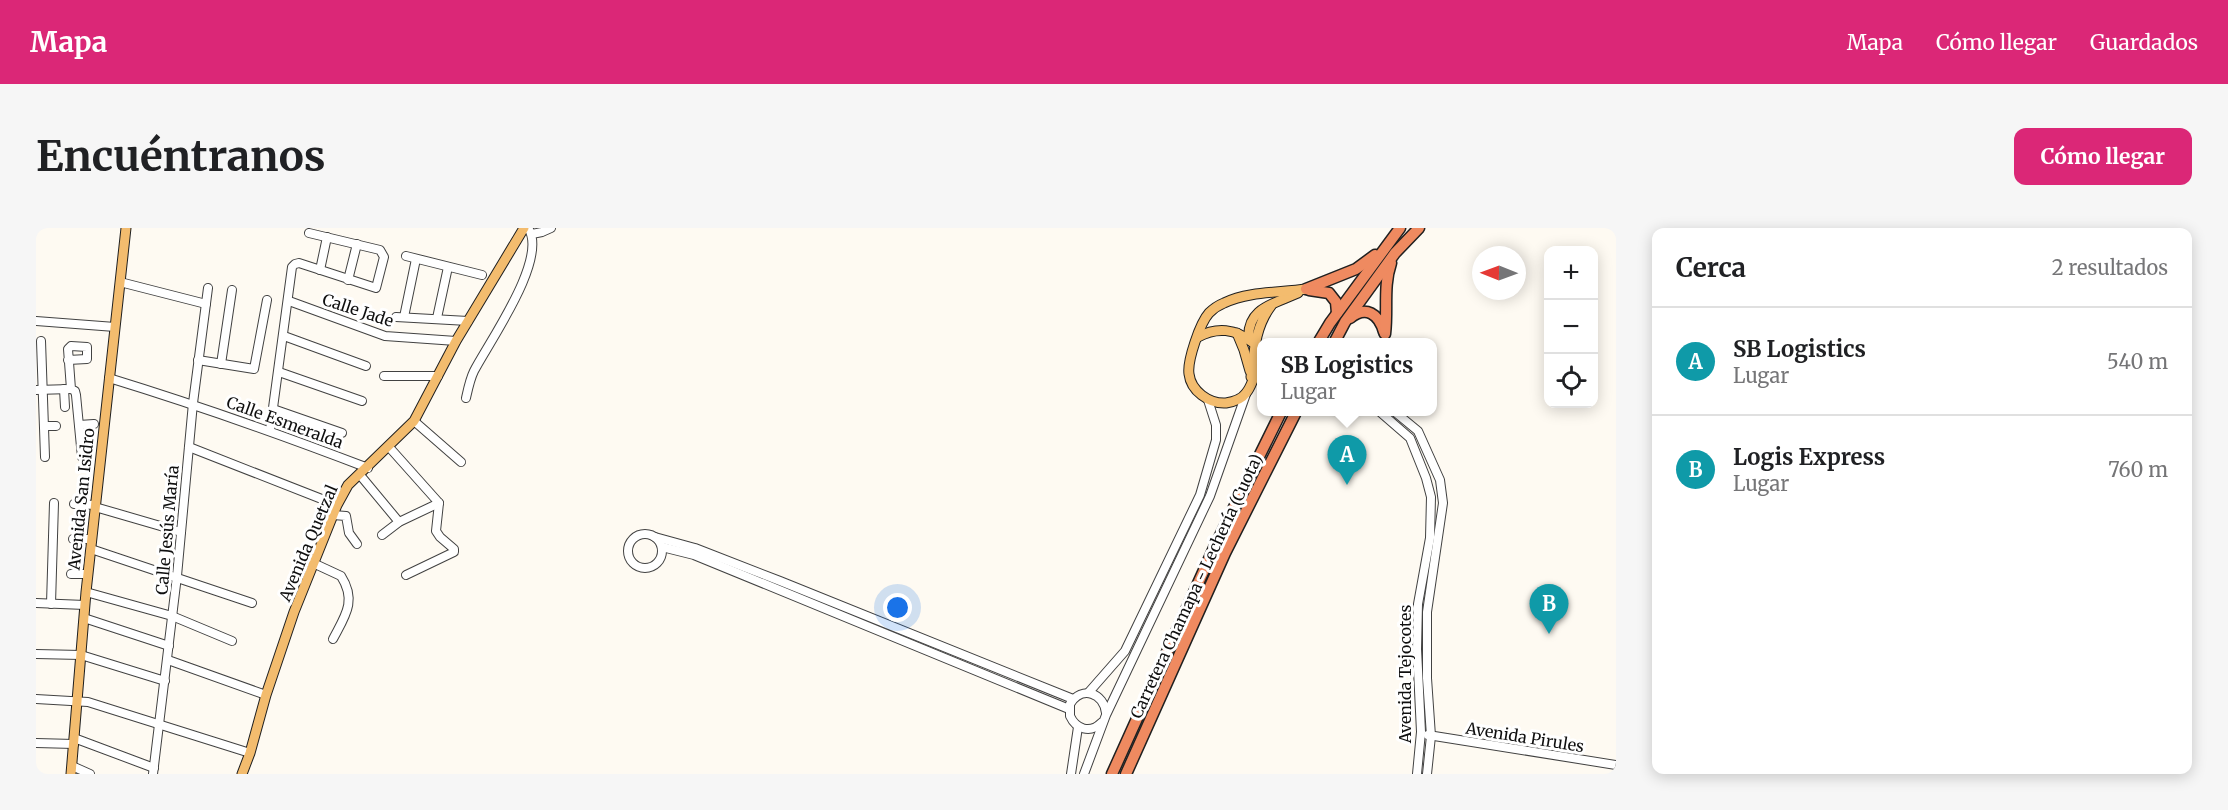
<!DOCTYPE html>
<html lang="es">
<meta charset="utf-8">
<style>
body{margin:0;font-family:Merriweather,serif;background:#f6f6f6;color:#202124}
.controls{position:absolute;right:18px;top:18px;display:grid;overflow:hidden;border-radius:12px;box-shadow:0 3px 15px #0003}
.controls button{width:54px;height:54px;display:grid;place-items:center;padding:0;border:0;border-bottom:2px solid #e0e0e0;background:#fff;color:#202124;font:30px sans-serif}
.compass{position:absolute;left:1436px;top:18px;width:54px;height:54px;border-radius:50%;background:#fff;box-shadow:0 3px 15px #0003;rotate:271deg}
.you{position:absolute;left:862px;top:380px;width:21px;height:21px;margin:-15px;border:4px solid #fff;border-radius:50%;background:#1a73e8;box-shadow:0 0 0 9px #1a73e833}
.badge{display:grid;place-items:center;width:39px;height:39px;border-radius:50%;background:#db2777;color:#fff;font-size:20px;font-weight:700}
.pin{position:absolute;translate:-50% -50px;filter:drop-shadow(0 2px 3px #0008)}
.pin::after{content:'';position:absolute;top:32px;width:21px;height:18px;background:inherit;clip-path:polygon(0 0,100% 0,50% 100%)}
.popup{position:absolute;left:1221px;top:110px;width:180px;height:78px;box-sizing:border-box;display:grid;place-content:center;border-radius:12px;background:#fff;filter:drop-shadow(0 2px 4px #0005);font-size:20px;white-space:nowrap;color:#757577}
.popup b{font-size:22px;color:#202124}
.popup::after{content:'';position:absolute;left:50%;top:100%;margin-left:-12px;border:12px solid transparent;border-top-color:#fff}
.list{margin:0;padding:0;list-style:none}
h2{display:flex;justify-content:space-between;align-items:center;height:78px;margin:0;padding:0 24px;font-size:26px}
h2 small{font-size:20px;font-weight:400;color:#757577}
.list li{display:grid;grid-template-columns:39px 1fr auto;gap:18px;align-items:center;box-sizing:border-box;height:108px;padding:0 24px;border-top:2px solid #e0e0e0}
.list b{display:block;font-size:22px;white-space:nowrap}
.list p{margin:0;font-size:20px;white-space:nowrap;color:#757577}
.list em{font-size:20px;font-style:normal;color:#757577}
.icon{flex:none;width:33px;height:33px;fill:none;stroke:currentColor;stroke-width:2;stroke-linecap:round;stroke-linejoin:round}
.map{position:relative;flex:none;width:1580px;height:546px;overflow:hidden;border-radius:12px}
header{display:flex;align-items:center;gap:36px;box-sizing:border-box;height:84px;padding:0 30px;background:#db2777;color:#fff}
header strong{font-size:28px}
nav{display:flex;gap:33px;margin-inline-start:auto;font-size:21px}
.intro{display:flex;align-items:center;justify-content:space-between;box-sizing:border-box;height:144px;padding:0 36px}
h1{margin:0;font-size:42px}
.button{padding:15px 27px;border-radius:12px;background:#db2777;color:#fff;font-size:21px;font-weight:700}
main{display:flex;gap:36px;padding:0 36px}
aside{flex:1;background:#fff;border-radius:12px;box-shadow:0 3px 15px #0003}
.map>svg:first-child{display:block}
</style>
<header>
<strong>Mapa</strong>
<nav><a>Mapa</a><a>Cómo llegar</a><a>Guardados</a></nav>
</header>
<div class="intro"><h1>Encuéntranos</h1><a class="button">Cómo llegar</a></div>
<main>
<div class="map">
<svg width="1580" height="546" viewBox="0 0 1580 546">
<rect width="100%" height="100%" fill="#fefaf2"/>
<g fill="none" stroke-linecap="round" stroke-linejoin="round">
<defs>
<g id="minor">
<polyline points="496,6 506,4 515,0"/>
<polyline points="370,28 446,47"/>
<polyline points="284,42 291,9"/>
<polyline points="312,52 321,16"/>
<polyline points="84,54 170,76"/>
<polyline points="253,73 349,108 420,113"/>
<polyline points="360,89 432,93"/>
<polyline points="368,89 380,31"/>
<polyline points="401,90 412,39"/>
<polyline points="0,93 79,99"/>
<polyline points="248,108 330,138"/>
<polyline points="5,113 9,229"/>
<polyline points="32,132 51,131 51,119 35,118 32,121 35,161 39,163 40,167 46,229"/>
<polyline points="162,132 218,141 231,72"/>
<polyline points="185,136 196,62"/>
<polyline points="243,144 326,173"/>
<polyline points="348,148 402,148"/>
<path d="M73 150C161 177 246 207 332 240"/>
<polyline points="28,161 29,179"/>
<polyline points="0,162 35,161"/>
<path d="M430 170C432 161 434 151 438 143 453 114 513 30 492 0"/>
<polyline points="237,181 306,205"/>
<polyline points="1344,184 1374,210 1390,250 1395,269 1394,310 1382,376 1381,421 1385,504 1381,546"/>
<polyline points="1359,184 1382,203 1404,252 1407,275 1391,384 1391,450 1395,508 1391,546"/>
<polyline points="378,193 425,234"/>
<polyline points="43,197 58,196"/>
<polyline points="8,198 20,198"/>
<polyline points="234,202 256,39 259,36 263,35 340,60 348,29 344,22 273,5"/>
<polyline points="153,219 301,277"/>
<polyline points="353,219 403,275 400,303 404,309 418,321 418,324 370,347"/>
<polyline points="324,247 363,294"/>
<polyline points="38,276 60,277"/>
<polyline points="59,279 145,304"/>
<polyline points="297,287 310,288 313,305 321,316"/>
<circle cx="609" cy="323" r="17"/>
<polyline points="346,307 363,294 403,275"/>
<polyline points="619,309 659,320 744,353 1037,471"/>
<polyline points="37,311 56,311"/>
<polyline points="626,319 658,327 1033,481"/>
<polyline points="55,321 216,375"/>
<path d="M277 335 305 348C321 373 309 388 297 411"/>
<polyline points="35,346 52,346"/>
<polyline points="50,364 136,388 196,413"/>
<polyline points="0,375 49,377"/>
<polyline points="15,376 18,275"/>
<polyline points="48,390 133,418"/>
<polyline points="0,426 45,427 129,453"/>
<polyline points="132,432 230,467"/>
<polyline points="1053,464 1089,423 1164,267 1180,212 1180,197 1172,172"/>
<polyline points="0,471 52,474 214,525"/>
<path d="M1065 495C1054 506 1040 501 1034 488V476C1046 457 1068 465 1070 485"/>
<polyline points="1392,507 1580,537"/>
<polyline points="38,510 118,540"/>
<polyline points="0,515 38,516"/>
<polyline points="36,538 54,546"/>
<polyline points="117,546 141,348 157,175 172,60"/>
<polyline points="1035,546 1042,499"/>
<polyline points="1048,546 1070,487 1174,268 1210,166"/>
</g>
<g id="major">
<polyline points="1201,105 1208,122 1214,143"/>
<path d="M1162 109C1180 99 1200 100 1217 115"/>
<path d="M1213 112C1210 80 1238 76 1262 65"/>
<path d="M1226 137C1216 148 1217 157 1210 165 1206 171 1196 174 1190 175 1173 176 1155 163 1153 146 1151 133 1164 95 1173 85 1177 81 1183 77 1188 75 1213 63 1244 65 1270 61"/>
<path d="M1215 149C1218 124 1219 99 1235 78"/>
<polyline points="35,546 50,364 90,0"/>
<polyline points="206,546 214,525 230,467 258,384 301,277 312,257 378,193 420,113 488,0"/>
</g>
<g id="highway">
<polyline points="1270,61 1320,41 1339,27"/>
<polyline points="1273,62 1293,65 1300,74 1301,85"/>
<path d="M1314 90C1330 77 1343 86 1348 104"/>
<path d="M1349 106C1352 82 1347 58 1355 35"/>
<polyline points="1282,115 1294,95 1364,0"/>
<polyline points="1298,115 1309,94 1359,25 1383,0"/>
<polyline points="1076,546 1178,320 1245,184"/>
<polyline points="1090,546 1189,325 1260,184"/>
</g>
</defs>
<use href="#minor" stroke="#424242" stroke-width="10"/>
<use href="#major" stroke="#202020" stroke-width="11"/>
<use href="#highway" stroke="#202020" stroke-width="13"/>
<use href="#minor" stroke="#fff" stroke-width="8"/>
<use href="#major" stroke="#f3bc6e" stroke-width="9"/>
<use href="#highway" stroke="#ef8a60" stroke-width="10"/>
</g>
<g text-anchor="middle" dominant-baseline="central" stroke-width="6" stroke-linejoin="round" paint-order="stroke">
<g font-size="16" fill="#0f0f0f" stroke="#fff">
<text transform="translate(322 82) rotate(18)">Calle Jade</text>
<text transform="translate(249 194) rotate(20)">Calle Esmeralda</text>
<text transform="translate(45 271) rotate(-84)">Avenida San Isidro</text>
<text transform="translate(131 302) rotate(-85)">Calle Jesús María</text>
<text transform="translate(272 315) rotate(-67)">Avenida Quetzal</text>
<text transform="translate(1160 358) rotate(-65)">Carretera Chamapa - Lechería (Cuota)</text>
<text transform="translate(1369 446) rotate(-90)">Avenida Tejocotes</text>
<text transform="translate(1489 509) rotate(9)">Avenida Pirules</text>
</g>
</g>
</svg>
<div class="controls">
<button>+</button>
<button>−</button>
<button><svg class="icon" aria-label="locate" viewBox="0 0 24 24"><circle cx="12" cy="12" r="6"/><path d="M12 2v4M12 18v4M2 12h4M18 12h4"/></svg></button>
</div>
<svg class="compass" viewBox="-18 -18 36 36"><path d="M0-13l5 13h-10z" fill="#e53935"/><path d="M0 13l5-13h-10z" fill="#757577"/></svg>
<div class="you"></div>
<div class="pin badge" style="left:1311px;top:257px;background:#0f9aa8">A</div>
<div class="popup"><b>SB Logistics</b>Lugar</div>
<div class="pin badge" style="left:1513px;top:406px;background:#0f9aa8">B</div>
</div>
<aside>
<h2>Cerca<small>2 resultados</small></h2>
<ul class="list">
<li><span class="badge" style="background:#0f9aa8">A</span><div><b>SB Logistics</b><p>Lugar</p></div><em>540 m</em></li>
<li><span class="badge" style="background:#0f9aa8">B</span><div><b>Logis Express</b><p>Lugar</p></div><em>760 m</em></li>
</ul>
</aside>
</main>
